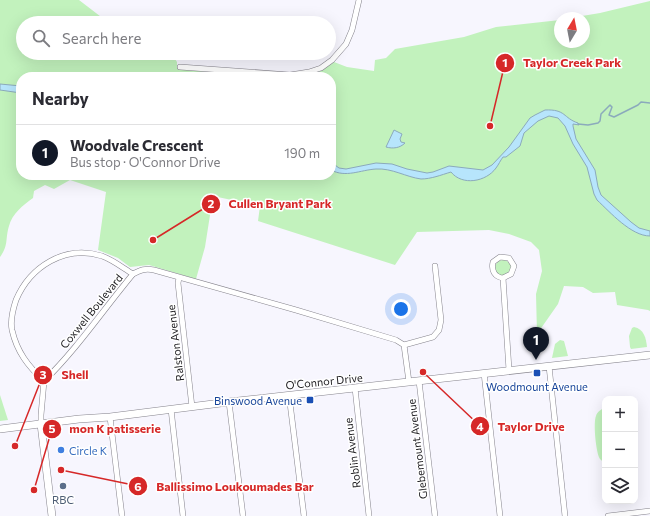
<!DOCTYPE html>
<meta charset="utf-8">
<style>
body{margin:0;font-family:Commissioner,sans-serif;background:#f7f7f7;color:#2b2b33}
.controls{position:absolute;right:12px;bottom:12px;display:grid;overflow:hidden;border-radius:8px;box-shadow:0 4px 16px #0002}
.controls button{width:36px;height:36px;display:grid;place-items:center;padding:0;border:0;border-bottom:1px solid #e1e1e2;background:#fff;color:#2b2b33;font:20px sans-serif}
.compass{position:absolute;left:554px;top:12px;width:36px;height:36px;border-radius:50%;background:#fff;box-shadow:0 4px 16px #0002;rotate:10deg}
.you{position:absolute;left:401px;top:309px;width:14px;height:14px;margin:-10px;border:3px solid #fff;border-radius:50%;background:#1a73e8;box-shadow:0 0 0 6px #1a73e833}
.badge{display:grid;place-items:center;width:26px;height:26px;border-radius:50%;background:#111827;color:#fff;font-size:13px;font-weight:700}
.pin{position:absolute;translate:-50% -33px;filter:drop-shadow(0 1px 2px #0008)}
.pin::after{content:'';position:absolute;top:21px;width:14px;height:12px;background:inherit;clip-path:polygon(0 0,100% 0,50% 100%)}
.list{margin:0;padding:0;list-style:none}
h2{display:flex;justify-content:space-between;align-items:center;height:52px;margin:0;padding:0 16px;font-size:17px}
h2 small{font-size:13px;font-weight:400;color:#7c7c81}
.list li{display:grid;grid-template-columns:26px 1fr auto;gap:12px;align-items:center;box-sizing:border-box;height:56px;padding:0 16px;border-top:1px solid #e1e1e2}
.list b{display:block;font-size:15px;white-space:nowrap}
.list p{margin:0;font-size:13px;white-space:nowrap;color:#7c7c81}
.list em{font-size:13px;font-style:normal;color:#7c7c81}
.icon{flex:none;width:22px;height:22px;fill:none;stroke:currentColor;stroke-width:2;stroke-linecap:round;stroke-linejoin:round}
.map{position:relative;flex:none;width:650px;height:516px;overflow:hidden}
.search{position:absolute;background:#fff;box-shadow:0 4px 16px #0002;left:16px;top:16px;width:320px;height:44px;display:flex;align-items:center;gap:10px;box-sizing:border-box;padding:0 14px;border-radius:22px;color:#7c7c81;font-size:15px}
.panel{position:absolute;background:#fff;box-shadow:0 4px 16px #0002;left:16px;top:72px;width:320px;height:108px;border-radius:16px}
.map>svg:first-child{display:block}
</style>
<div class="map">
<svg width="650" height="516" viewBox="0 0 650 516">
<rect width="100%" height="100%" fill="#f7f6fe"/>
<g fill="#c2f2bd">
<path d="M0 0H79L109 23H23V53H171L177 62V69L259 77H21V175H331V77H302L321 71 334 62 347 67 374 71 375 60 386 58 395 49 464 37 496 27 560 20V42H584V18H570L600 13 650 1V311L648 310 617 305 615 292 593 293 583 287 564 286 558 304 537 334 536 294 542 271 539 250 531 242 509 234 489 230 417 232 395 265 258 221 260 206 213 196 205 247 196 279 149 265 130 267 118 258 98 250 106 192 70 180 54 189 45 185 34 191 33 198C23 205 12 214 9 226 5 239 9 245 0 257Z"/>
<circle cx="503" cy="268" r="8"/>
<path d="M634 327C644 329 646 338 647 347L631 349 630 347 629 336 632 328Z"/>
<polygon points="560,340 564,341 568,356 552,358 555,344"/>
<polygon points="0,395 8,420 0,421"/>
<path d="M605 408V463C603 462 602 461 600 459 596 453 593 423 596 416 597 412 601 409 605 408Z"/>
</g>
<g fill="#b7e5fc" stroke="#8baabc">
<polygon points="0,84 21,86 21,93 0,90"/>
<path d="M545 110C566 109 563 118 578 123L579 125 573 124V126L576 139 595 170 598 187 601 195 631 222 639 228 650 231V236C631 236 610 212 597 200L594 194 587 167 573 144 565 126 558 118 549 116 538 121 524 133 520 146 506 157H503C500 161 499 164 496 168 486 182 462 186 451 172 441 175 431 179 421 179 406 177 392 168 376 169 360 170 346 178 331 170V162L339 168 346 169 376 163 392 164 407 169 427 173 433 172 449 166 483 170 492 165 509 147 530 118 535 115Z"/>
<path d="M394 130 402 134 400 139 401 142 405 143C400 148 393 149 386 147Z"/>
</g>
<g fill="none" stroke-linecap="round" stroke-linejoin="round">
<polyline stroke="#8baabc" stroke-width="1.5" points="578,124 588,125 598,123 600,121 601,114 610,105 612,107 609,115 614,117 638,105 641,102 650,103"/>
<defs>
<g id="minor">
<polyline points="180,67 290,75 309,72 321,68 332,60 346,44 352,30 359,0"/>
<polyline points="179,278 178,283 192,407"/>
<path d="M503 278C495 277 491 271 493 262L500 257 509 258 514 266 511 274 503 278 509 370"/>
<polyline points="404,345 433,337 439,330 441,320 435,266"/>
<polyline points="549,366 565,516"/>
<polyline points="484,373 500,516"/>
<path d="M44 381C28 366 17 352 12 330 10 320 13 309 16 300 30 267 65 244 102 256 113 260 123 268 133 274"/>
<polyline points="419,381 435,516"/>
<polyline points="355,388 369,516"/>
<polyline points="289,395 304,516"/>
<polyline points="229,402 243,516"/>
<polyline points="171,409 183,516"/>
<polyline points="110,417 122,516"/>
<path d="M41 424V415L44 381C77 349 103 310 133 274 141 270 145 268 154 270L296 310 396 340 404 345 409 382"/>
<polyline points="608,516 650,511"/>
</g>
<g id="secondary">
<polyline points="41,424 52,516"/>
<polyline points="0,429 79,419 110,417 229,402 650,355"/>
</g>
</defs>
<use href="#minor" stroke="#85838c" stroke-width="6"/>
<use href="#secondary" stroke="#85838c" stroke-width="8"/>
<use href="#minor" stroke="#fff" stroke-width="5"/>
<use href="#secondary" stroke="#fff" stroke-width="7"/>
</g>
<g fill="#1a4fb4" stroke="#fff" stroke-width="1.5">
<rect x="533" y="369" width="8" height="8" rx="2"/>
<rect x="306" y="396" width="8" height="8" rx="2"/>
</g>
<circle fill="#3f7fe0" stroke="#fff" stroke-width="1.5" cx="61" cy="450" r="4"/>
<circle fill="#5c6f8a" stroke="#fff" stroke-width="1.5" cx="63" cy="486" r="4"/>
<g text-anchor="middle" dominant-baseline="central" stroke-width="3" stroke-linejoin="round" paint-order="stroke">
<g font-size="11" fill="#232226" stroke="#fff">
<text transform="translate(91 311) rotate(-51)">Coxwell Boulevard</text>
<text transform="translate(175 343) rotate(-97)">Ralston Avenue</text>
<text transform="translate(324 381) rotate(-6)">O'Connor Drive</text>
<text transform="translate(417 449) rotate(-97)">Glebemount Avenue</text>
<text transform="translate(352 453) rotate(-97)">Roblin Avenue</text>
</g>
<g font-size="11" fill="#164399" stroke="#fff">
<text x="537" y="386">Woodmount Avenue</text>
<text x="302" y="400" text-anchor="end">Binswood Avenue</text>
</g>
<g font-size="11" fill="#366cbe" stroke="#fff" text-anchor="start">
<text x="69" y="450">Circle K</text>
</g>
<g font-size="11" fill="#4e5e75" stroke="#fff">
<text x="63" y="499">RBC</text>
</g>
</g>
<path fill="none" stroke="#d62828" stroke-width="1.5" d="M490 126L505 63M153 240L211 204M15 446L43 375M423 372L480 426M34 490L52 429M61 470L138 486"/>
<g fill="#d62828" stroke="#fff" stroke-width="1.5">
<circle cx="490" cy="126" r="4"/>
<circle cx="153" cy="240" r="4"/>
<circle cx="15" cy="446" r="4"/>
<circle cx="423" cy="372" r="4"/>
<circle cx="34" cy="490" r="4"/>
<circle cx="61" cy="470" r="4"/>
<circle cx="505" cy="63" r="10"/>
<circle cx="211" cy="204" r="10"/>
<circle cx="43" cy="375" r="10"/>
<circle cx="480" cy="426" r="10"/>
<circle cx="52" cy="429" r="10"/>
<circle cx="138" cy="486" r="10"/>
</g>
<g font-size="12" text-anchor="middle" font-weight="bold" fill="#fff">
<text x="505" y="67">1</text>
<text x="211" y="208">2</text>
<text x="43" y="379">3</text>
<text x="480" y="431">4</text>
<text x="52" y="433">5</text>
<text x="138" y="491">6</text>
</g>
<g font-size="12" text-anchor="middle" font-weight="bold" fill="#d62828" stroke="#fff" stroke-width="3" stroke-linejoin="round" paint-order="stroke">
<text x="572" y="67">Taylor Creek Park</text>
<text x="280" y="208">Cullen Bryant Park</text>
<text x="75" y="379">Shell</text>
<text x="531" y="431">Taylor Drive</text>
<text x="115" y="433">mon K patisserie</text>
<text x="235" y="491">Ballissimo Loukoumades Bar</text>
</g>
</svg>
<div class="controls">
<button>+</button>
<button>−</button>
<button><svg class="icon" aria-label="layers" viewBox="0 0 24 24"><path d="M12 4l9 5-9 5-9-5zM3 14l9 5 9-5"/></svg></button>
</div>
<svg class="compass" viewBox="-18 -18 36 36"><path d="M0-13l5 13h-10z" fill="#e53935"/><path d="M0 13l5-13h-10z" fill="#7c7c81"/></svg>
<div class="you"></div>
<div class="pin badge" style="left:536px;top:360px">1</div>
<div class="search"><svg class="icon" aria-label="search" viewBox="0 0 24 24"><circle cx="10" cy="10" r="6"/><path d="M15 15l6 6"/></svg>Search here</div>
<section class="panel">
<h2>Nearby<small></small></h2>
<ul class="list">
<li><span class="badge">1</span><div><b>Woodvale Crescent</b><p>Bus stop · O'Connor Drive</p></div><em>190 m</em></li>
</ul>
</section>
</div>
